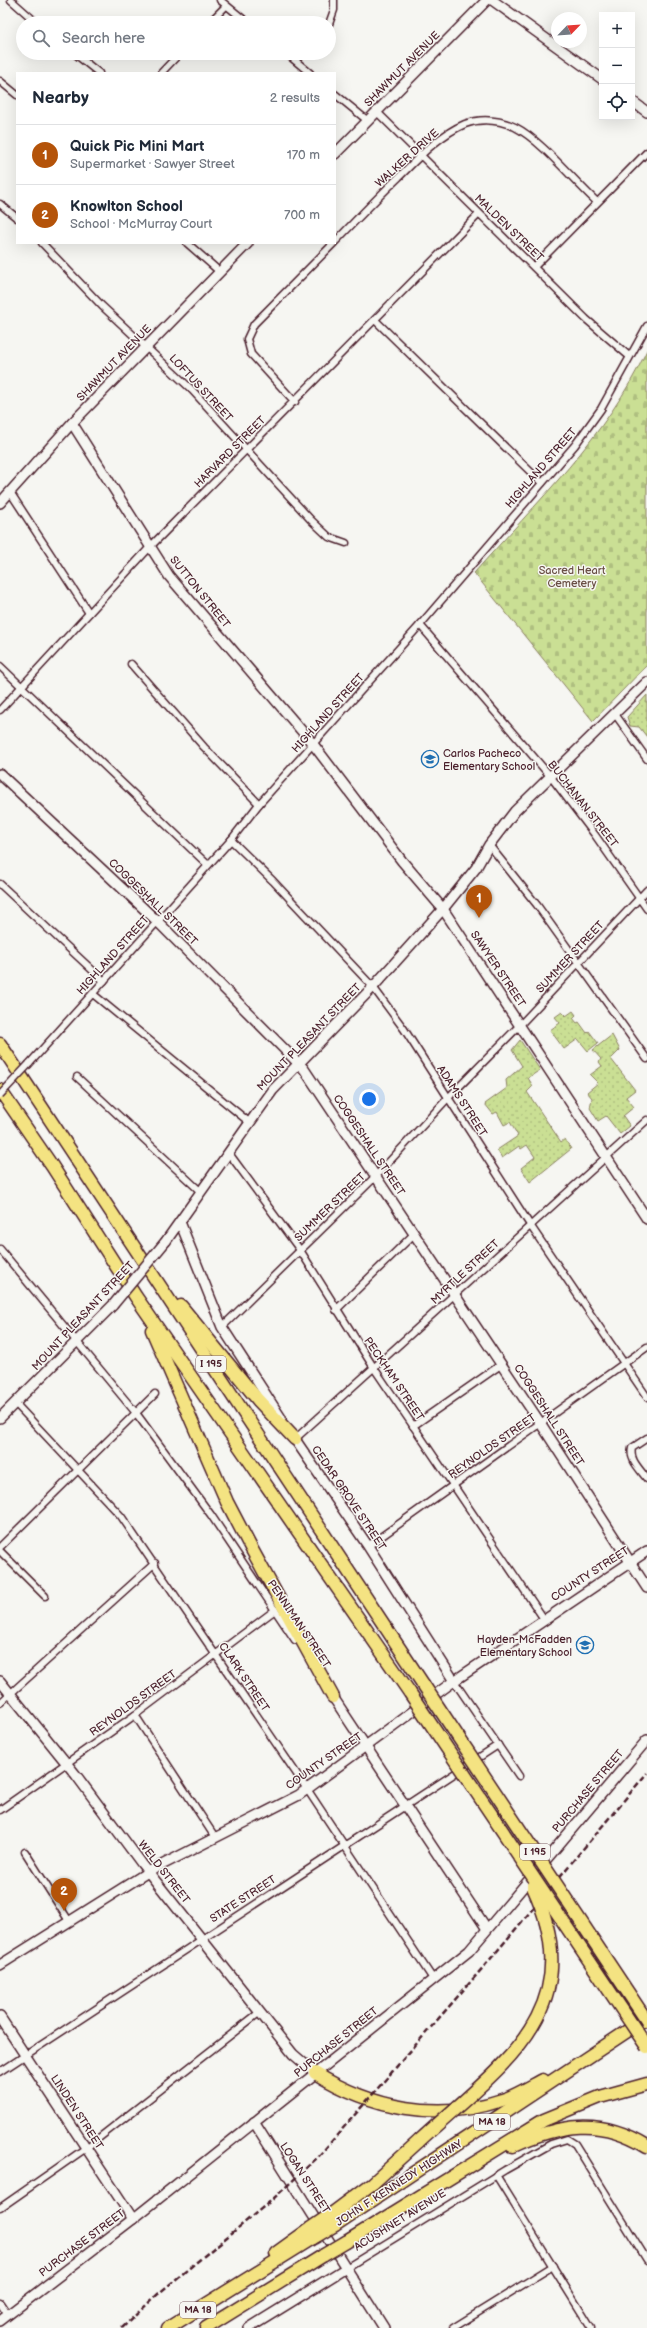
<!DOCTYPE html>
<meta charset="utf-8">
<style>
body{margin:0;font-family:"Balsamiq Sans",sans-serif;background:#f2f2f3;color:#1f2937}
.controls{position:absolute;right:12px;top:12px;display:grid;overflow:hidden;border-radius:0px;box-shadow:0 4px 16px #0002}
.controls button{width:36px;height:36px;display:grid;place-items:center;padding:0;border:0;border-bottom:1px solid #e0e1e3;background:#fff;color:#1f2937;font:20px sans-serif}
.compass{position:absolute;left:551px;top:12px;width:36px;height:36px;border-radius:50%;background:#fff;box-shadow:0 4px 16px #0002;rotate:65deg}
.you{position:absolute;left:369px;top:1099px;width:14px;height:14px;margin:-10px;border:3px solid #fff;border-radius:50%;background:#1a73e8;box-shadow:0 0 0 6px #1a73e833}
.badge{display:grid;place-items:center;width:26px;height:26px;border-radius:50%;background:#b45309;color:#fff;font-size:13px;font-weight:700}
.pin{position:absolute;translate:-50% -33px;filter:drop-shadow(0 1px 2px #0008)}
.pin::after{content:'';position:absolute;top:21px;width:14px;height:12px;background:inherit;clip-path:polygon(0 0,100% 0,50% 100%)}
.list{margin:0;padding:0;list-style:none}
h2{display:flex;justify-content:space-between;align-items:center;height:52px;margin:0;padding:0 16px;font-size:17px}
h2 small{font-size:13px;font-weight:400;color:#747a83}
.list li{display:grid;grid-template-columns:26px 1fr auto;gap:12px;align-items:center;box-sizing:border-box;height:60px;padding:0 16px;border-top:1px solid #e0e1e3}
.list b{display:block;font-size:15px;white-space:nowrap}
.list p{margin:0;font-size:13px;white-space:nowrap;color:#747a83}
.list em{font-size:13px;font-style:normal;color:#747a83}
.icon{flex:none;width:22px;height:22px;fill:none;stroke:currentColor;stroke-width:2;stroke-linecap:round;stroke-linejoin:round}
.map{position:relative;flex:none;width:647px;height:2328px;overflow:hidden}
.search{position:absolute;background:#fff;box-shadow:0 4px 16px #0002;left:16px;top:16px;width:320px;height:44px;display:flex;align-items:center;gap:10px;box-sizing:border-box;padding:0 14px;border-radius:22px;color:#747a83;font-size:15px}
.panel{position:absolute;background:#fff;box-shadow:0 4px 16px #0002;left:16px;top:72px;width:320px;height:172px;border-radius:0px}
.map>svg:first-child{display:block}
</style>
<div class="map">
<svg width="647" height="2328" viewBox="0 0 647 2328">
<defs>
<pattern id="grass-dots" width="8" height="8" patternUnits="userSpaceOnUse"><rect width="8" height="8" fill="#cadf94"/><path d="M2 2h.1M6 6h.1" fill="none" stroke="#afbf80" stroke-width="1.8" stroke-linecap="round"/></pattern>
<pattern id="cemetery-stones" width="16" height="16" patternUnits="userSpaceOnUse"><rect width="16" height="16" fill="#cadf94"/><path d="M2 7V4a2 2 0 0 1 4 0v3zM10 15v-3a2 2 0 0 1 4 0v3z" fill="#afbf80"/></pattern>
</defs>
<rect width="100%" height="100%" fill="#f6f6f2"/>
<filter id="ink" filterUnits="userSpaceOnUse"><feTurbulence type="fractalNoise" baseFrequency=".025" numOctaves="2"/><feDisplacementMap in="SourceGraphic" scale="8" xChannelSelector="R" yChannelSelector="G"/><feConvolveMatrix kernelMatrix="1 2 1 2 8 2 1 2 1" color-interpolation-filters="sRGB"/></filter>
<g filter="url(#ink)">
<g fill="url(#grass-dots)" stroke="#8a7f60">
<polygon points="647,695 647,737 639,727 630,726 627,717"/>
<polygon points="573,1011 576,1015 573,1018 577,1023 579,1022 587,1033 589,1031 598,1043 588,1051 578,1039 564,1049 550,1030 560,1023 555,1017 562,1012 566,1016"/>
<polygon points="612,1035 620,1050 611,1059 635,1090 626,1097 634,1107 623,1116 630,1126 620,1134 606,1116 598,1121 590,1108 592,1098 587,1092 598,1083 590,1075 602,1066 599,1062 601,1059 593,1050"/>
<polygon points="520,1040 540,1070 528,1078 533,1086 527,1092 561,1142 565,1139 571,1149 530,1182 521,1168 535,1157 527,1145 521,1149 519,1146 502,1158 497,1150 518,1136 510,1122 504,1125 497,1112 493,1114 485,1104 507,1088 506,1080 522,1066 512,1050"/>
</g>
<path fill="url(#cemetery-stones)" stroke="#8a7f60" d="M647 350V665L593 721 474 573C536 503 607 436 647 350Z"/>
<g fill="none" stroke-linecap="round" stroke-linejoin="round">
<defs>
<g id="street">
<polyline points="11,0 37,23"/>
<polyline points="220,0 248,23"/>
<polyline points="209,23 226,6"/>
<polyline points="329,24 334,10 334,0"/>
<polyline points="74,53 99,73"/>
<polyline points="286,53 310,73"/>
<polyline points="295,60 302,53"/>
<polyline points="161,73 180,53"/>
<polyline points="0,81 17,95"/>
<polyline points="335,94 368,121"/>
<polyline points="377,112 586,319 629,356"/>
<polyline points="0,204 17,218"/>
<path d="M335 242C356 220 377 198 399 177 418 158 439 135 465 124 481 118 499 120 515 127 541 140 574 181 597 202"/>
<polyline points="42,243 102,306 191,389 311,520 329,537 346,543"/>
<polyline points="187,243 220,272"/>
<polyline points="534,267 647,152"/>
<polyline points="375,320 542,483"/>
<polyline points="295,402 251,354 247,339 254,324 334,243"/>
<polyline points="10,492 89,613"/>
<polyline points="420,625 551,777 595,835 647,909"/>
<polyline points="131,664 204,747 259,804"/>
<polyline points="0,666 208,865"/>
<polyline points="0,710 150,547 479,214"/>
<polyline points="615,714 647,759"/>
<polyline points="231,840 273,881 373,987 404,1029 530,1225 647,1397"/>
<polyline points="489,845 537,905 647,1059"/>
<polyline points="0,884 104,981"/>
<polyline points="93,994 249,1122"/>
<polyline points="29,1064 231,840 259,804 420,625 575,445 601,409 647,326"/>
<polyline points="77,1077 200,1191"/>
<polyline points="228,1152 300,1250 374,1368 544,1619"/>
<polyline points="0,1249 136,1413 211,1515 295,1640"/>
<polyline points="336,1310 414,1234"/>
<polyline points="222,1327 375,1177 448,1098 520,1025 647,890"/>
<polyline points="15,1403 121,1516 307,1789 433,1979"/>
<polyline points="413,1426 502,1364"/>
<path d="M647 1438 632 1448C629 1460 640 1469 647 1479"/>
<polyline points="295,1439 647,1120"/>
<polyline points="368,1546 647,1347"/>
<polyline points="0,1547 155,1394"/>
<polyline points="0,1551 45,1596"/>
<polyline points="454,1681 519,1776"/>
<polyline points="0,1703 155,1563"/>
<polyline points="135,1715 215,1837"/>
<polyline points="0,1810 135,1715 275,1610"/>
<polyline points="25,1852 69,1921"/>
<polyline points="0,2072 498,1745"/>
<polyline points="496,2175 591,2328"/>
<polyline points="0,2208 86,2148 260,2012"/>
<polyline points="346,2268 505,2170 551,2144 567,2139 575,2144 647,2260"/>
<polyline points="0,2303 8,2315"/>
<polyline points="453,2328 553,2266"/>
</g>
<g id="secondary">
<polyline points="492,0 602,79"/>
<polyline points="632,101 647,112"/>
<polyline points="335,154 487,0"/>
<polyline points="72,423 169,576 313,744 402,861 443,909 647,1219"/>
<polyline points="0,503 72,423 248,243"/>
<polyline points="0,774 157,921 304,1069 541,1424 647,1588"/>
<polyline points="180,1222 222,1327 281,1418"/>
<polyline points="166,1241 273,1090 373,987 443,909 476,868 489,845 515,811 647,682"/>
<polyline points="0,1418 113,1305"/>
<polyline points="292,1435 368,1546 454,1681"/>
<polyline points="0,1681 76,1775 142,1864 293,2054 315,2073"/>
<polyline points="333,1697 487,1929"/>
<polyline points="0,1965 148,1872 299,1795 454,1681 647,1551"/>
<polyline points="0,2017 133,2219"/>
<polyline points="254,2122 384,2328"/>
<polyline points="0,2321 133,2219 469,1951 647,1740"/>
<polyline points="249,2328 346,2268"/>
</g>
<g id="highway">
<polyline points="0,1044 423,1684"/>
<polyline points="0,1090 52,1166 136,1297 410,1693"/>
<polyline points="181,1306 258,1400 295,1439"/>
<polyline points="152,1330 227,1502 250,1546 333,1697"/>
<path d="M315 2073C371 2108 438 2122 502 2100 516 2096 529 2087 543 2080"/>
<path d="M512 2146C560 2124 600 2117 647 2146"/>
<polyline points="330,2215 373,2183 419,2141"/>
<polyline points="335,2225 647,2018"/>
<polyline points="346,2242 544,2120 600,2097 647,2084"/>
<polyline points="276,2253 308,2230"/>
<polyline points="168,2328 313,2238"/>
<polyline points="206,2328 324,2255"/>
</g>
</defs>
<use href="#street" stroke="#4a1f2b" stroke-width="9"/>
<use href="#secondary" stroke="#4a1f2b" stroke-width="12"/>
<use href="#highway" stroke="#4a1f2b" stroke-width="15"/>
<use href="#street" stroke="#f6f6f2" stroke-width="6"/>
<use href="#secondary" stroke="#f6f6f2" stroke-width="9"/>
<use href="#highway" stroke="#f4e382" stroke-width="12"/>
<polyline stroke="#4a1f2b" stroke-width="2.5" stroke-dasharray="6 3" stroke-linecap="butt" points="122,2328 158,2294 273,2199 318,2157 493,1956 647,1773"/>
<defs>
<polyline id="street-bridge" points="0,1095 29,1064"/>
<polyline id="secondary-bridge" points="113,1305 166,1241"/>
<g id="highway-bridge">
<polyline points="423,1684 647,2021"/>
<polyline points="410,1693 647,2047"/>
<path d="M419 2141C500 2066 591 2012 533 1887"/>
<polyline points="308,2230 330,2215"/>
<polyline points="313,2238 335,2225"/>
<polyline points="324,2255 346,2242"/>
</g>
</defs>
<use href="#street-bridge" stroke="#4a1f2b" stroke-width="9" stroke-linecap="butt"/>
<use href="#secondary-bridge" stroke="#4a1f2b" stroke-width="12" stroke-linecap="butt"/>
<use href="#highway-bridge" stroke="#4a1f2b" stroke-width="15" stroke-linecap="butt"/>
<use href="#street-bridge" stroke="#f6f6f2" stroke-width="6"/>
<use href="#secondary-bridge" stroke="#f6f6f2" stroke-width="9"/>
<use href="#highway-bridge" stroke="#f4e382" stroke-width="12"/>
</g>
</g>
<defs>
<symbol id="school-ring" viewBox="-11 -11 22 22"><circle r="9.5" fill="#f6f6f2" stroke="#1f6fb2" stroke-width="1.5"/><path d="M0-5L7-2L0 1L-7-2ZM-4 1L0 2.5L4 1V4Q0 6-4 4Z" fill="#1f6fb2"/></symbol>
</defs>
<g fill-rule="evenodd">
<use href="#school-ring" x="420" y="749" width="20" height="20"/>
<use href="#school-ring" x="575" y="1635" width="20" height="20"/>
</g>
<g text-anchor="middle" dominant-baseline="central" stroke-width="3" stroke-linejoin="round" paint-order="stroke">
<g fill="#f6f6f2" stroke="#7e6067" stroke-width="1">
<rect x="196" y="1356" width="30" height="16" rx="3"/>
<rect x="520" y="1844" width="30" height="16" rx="3"/>
<rect x="474" y="2114" width="36" height="16" rx="3"/>
<rect x="180" y="2302" width="36" height="16" rx="3"/>
</g>
<g font-size="10" font-weight="bold" fill="#4a1f2b">
<text x="211" y="1364">I 195</text>
<text x="535" y="1852">I 195</text>
<text x="492" y="2122">MA 18</text>
<text x="198" y="2310">MA 18</text>
</g>
<g font-size="11" fill="#4a1f2b" stroke="#f6f6f2">
<text transform="translate(402 69) rotate(-45)">SHAWMUT AVENUE</text>
<text transform="translate(407 158) rotate(-42)">WALKER DRIVE</text>
<text transform="translate(509 228) rotate(44)">MALDEN STREET</text>
<text transform="translate(114 363) rotate(-46)">SHAWMUT AVENUE</text>
<text transform="translate(201 388) rotate(47)">LOFTUS STREET</text>
<text transform="translate(230 452) rotate(-45)">HARVARD STREET</text>
<text transform="translate(541 468) rotate(-49)">HIGHLAND STREET</text>
<text transform="translate(200 592) rotate(51)">SUTTON STREET</text>
<text transform="translate(328 713) rotate(-48)">HIGHLAND STREET</text>
<text transform="translate(583 804) rotate(52)">BUCHANAN STREET</text>
<text transform="translate(153 902) rotate(44)">COGGESHALL STREET</text>
<text transform="translate(113 955) rotate(-48)">HIGHLAND STREET</text>
<text transform="translate(570 957) rotate(-47)">SUMMER STREET</text>
<text transform="translate(498 969) rotate(56)">SAWYER STREET</text>
<text transform="translate(309 1037) rotate(-46)">MOUNT PLEASANT STREET</text>
<text transform="translate(462 1101) rotate(57)">ADAMS STREET</text>
<text transform="translate(369 1145) rotate(56)">COGGESHALL STREET</text>
<text transform="translate(330 1207) rotate(-44)">SUMMER STREET</text>
<text transform="translate(465 1272) rotate(-43)">MYRTLE STREET</text>
<text transform="translate(83 1316) rotate(-47)">MOUNT PLEASANT STREET</text>
<text transform="translate(394 1379) rotate(56)">PECKHAM STREET</text>
<text transform="translate(549 1415) rotate(57)">COGGESHALL STREET</text>
<text transform="translate(492 1446) rotate(-35)">REYNOLDS STREET</text>
<text transform="translate(349 1498) rotate(56)">CEDAR GROVE STREET</text>
<text transform="translate(590 1574) rotate(-33)">COUNTY STREET</text>
<text transform="translate(299 1624) rotate(56)">PENNIMAN STREET</text>
<text transform="translate(244 1677) rotate(56)">CLARK STREET</text>
<text transform="translate(133 1703) rotate(-36)">REYNOLDS STREET</text>
<text transform="translate(324 1761) rotate(-35)">COUNTY STREET</text>
<text transform="translate(588 1791) rotate(-50)">PURCHASE STREET</text>
<text transform="translate(164 1872) rotate(52)">WELD STREET</text>
<text transform="translate(243 1899) rotate(-33)">STATE STREET</text>
<text transform="translate(336 2042) rotate(-39)">PURCHASE STREET</text>
<text transform="translate(77 2112) rotate(57)">LINDEN STREET</text>
<text transform="translate(305 2178) rotate(57)">LOGAN STREET</text>
<text transform="translate(399 2183) rotate(-33)">JOHN F. KENNEDY HIGHWAY</text>
<text transform="translate(400 2220) rotate(-32)">ACUSHNET AVENUE</text>
<text transform="translate(82 2243) rotate(-37)">PURCHASE STREET</text>
</g>
<g font-size="11" fill="#6a4f45" stroke="#f6f6f2">
<text x="572" y="570">Sacred Heart<tspan x="572" dy="13">Cemetery</tspan></text>
</g>
<g font-size="11" fill="#4a1f2b" stroke="#f6f6f2" text-anchor="start">
<text x="443" y="753">Carlos Pacheco<tspan x="443" dy="13">Elementary School</tspan></text>
<text x="572" y="1639" text-anchor="end">Hayden-McFadden<tspan x="572" dy="13">Elementary School</tspan></text>
</g>
</g>
</svg>
<div class="controls">
<button>+</button>
<button>−</button>
<button><svg class="icon" aria-label="locate" viewBox="0 0 24 24"><circle cx="12" cy="12" r="6"/><path d="M12 2v4M12 18v4M2 12h4M18 12h4"/></svg></button>
</div>
<svg class="compass" viewBox="-18 -18 36 36"><path d="M0-13l5 13h-10z" fill="#e53935"/><path d="M0 13l5-13h-10z" fill="#747a83"/></svg>
<div class="you"></div>
<div class="pin badge" style="left:479px;top:918px">1</div>
<div class="pin badge" style="left:64px;top:1911px">2</div>
<div class="search"><svg class="icon" aria-label="search" viewBox="0 0 24 24"><circle cx="10" cy="10" r="6"/><path d="M15 15l6 6"/></svg>Search here</div>
<section class="panel">
<h2>Nearby<small>2 results</small></h2>
<ul class="list">
<li><span class="badge">1</span><div><b>Quick Pic Mini Mart</b><p>Supermarket · Sawyer Street</p></div><em>170 m</em></li>
<li><span class="badge">2</span><div><b>Knowlton School</b><p>School · McMurray Court</p></div><em>700 m</em></li>
</ul>
</section>
</div>
